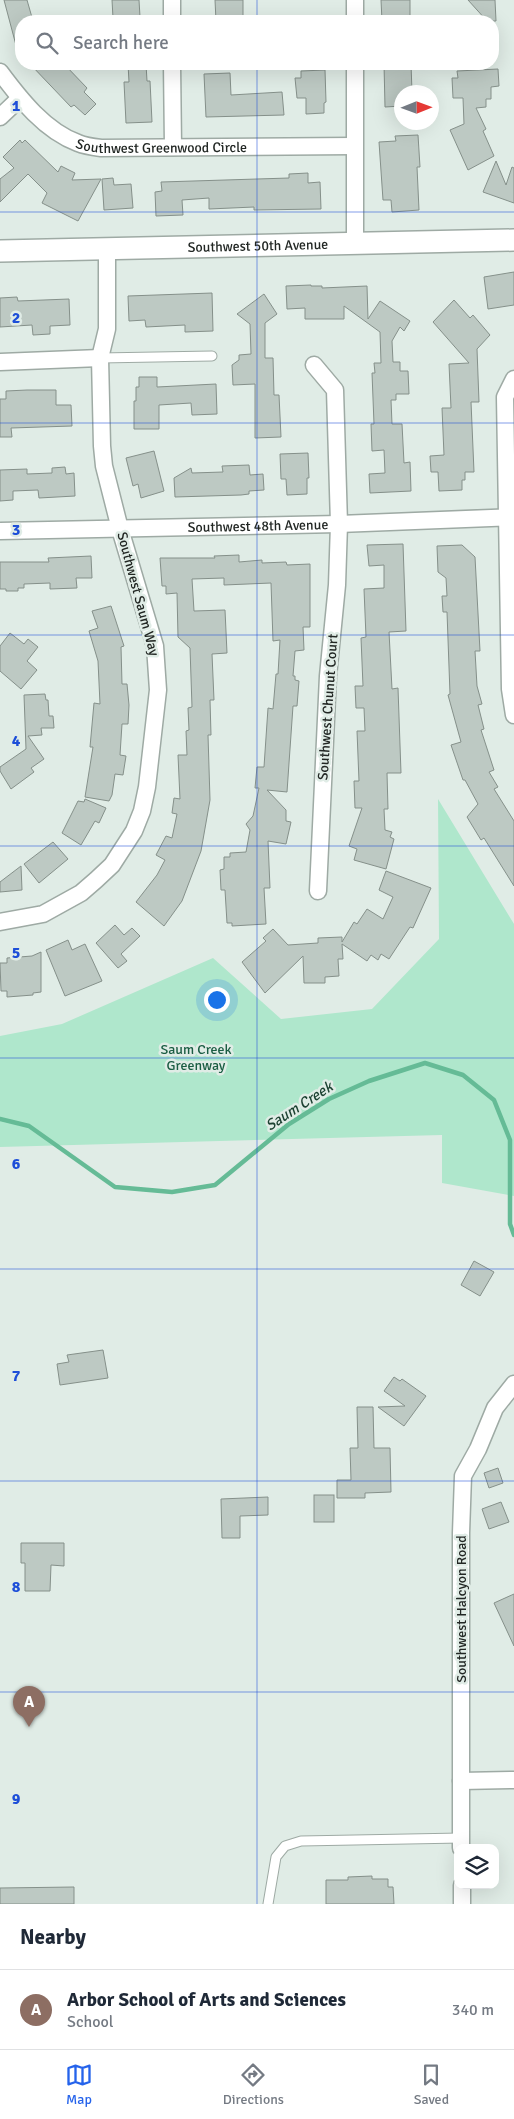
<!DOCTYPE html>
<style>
body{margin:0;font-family:Signika,sans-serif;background:#f6f6f7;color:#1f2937}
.controls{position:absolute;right:15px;bottom:15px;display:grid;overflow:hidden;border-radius:10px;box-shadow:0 5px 20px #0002}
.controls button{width:45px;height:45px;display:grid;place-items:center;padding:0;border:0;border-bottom:1px solid #e0e1e3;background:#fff;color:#1f2937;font:25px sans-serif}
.compass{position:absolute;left:394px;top:85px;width:45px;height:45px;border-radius:50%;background:#fff;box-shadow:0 5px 20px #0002;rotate:89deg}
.you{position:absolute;left:216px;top:999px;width:18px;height:18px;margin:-12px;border:4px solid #fff;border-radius:50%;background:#1a73e8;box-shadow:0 0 0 8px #1a73e833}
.badge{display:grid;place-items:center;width:32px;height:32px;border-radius:50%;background:#2563eb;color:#fff;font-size:16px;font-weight:700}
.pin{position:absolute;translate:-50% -41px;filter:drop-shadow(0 1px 2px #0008)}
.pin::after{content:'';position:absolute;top:26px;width:18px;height:15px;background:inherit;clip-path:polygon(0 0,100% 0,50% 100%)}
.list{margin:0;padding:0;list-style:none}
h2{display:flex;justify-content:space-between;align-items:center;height:65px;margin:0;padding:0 20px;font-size:21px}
h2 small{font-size:16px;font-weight:400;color:#747a83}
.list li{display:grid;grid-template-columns:32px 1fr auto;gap:15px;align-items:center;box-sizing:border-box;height:80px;padding:0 20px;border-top:1px solid #e0e1e3}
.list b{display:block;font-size:19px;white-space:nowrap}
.list p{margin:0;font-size:16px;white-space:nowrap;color:#747a83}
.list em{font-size:16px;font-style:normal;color:#747a83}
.icon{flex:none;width:28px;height:28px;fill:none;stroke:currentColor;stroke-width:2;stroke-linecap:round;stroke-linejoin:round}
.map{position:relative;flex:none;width:514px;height:1904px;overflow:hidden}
.search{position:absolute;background:#fff;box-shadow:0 5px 20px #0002;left:15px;right:15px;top:15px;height:55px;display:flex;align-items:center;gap:12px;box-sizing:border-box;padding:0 18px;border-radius:20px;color:#747a83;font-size:19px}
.sheet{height:145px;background:#fff}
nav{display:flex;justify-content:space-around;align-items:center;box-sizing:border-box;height:70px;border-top:1px solid #e0e1e3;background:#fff;font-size:14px;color:#747a83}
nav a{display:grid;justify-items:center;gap:2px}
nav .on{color:#2563eb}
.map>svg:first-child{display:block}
</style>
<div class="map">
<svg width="514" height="1904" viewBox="0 0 514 1904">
<rect width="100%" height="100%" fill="#e0ece6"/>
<polygon fill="#afe7cc" points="438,799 514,924 514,1196 442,1183 442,1135 0,1147 0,1036 62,1024 213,958 281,1019 372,1009 439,939"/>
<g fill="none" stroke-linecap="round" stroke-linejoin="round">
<polyline stroke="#65bb96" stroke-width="4.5" points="0,1119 29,1126 115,1187 172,1192 215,1185 289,1124 329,1099 369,1081 425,1063 463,1075 494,1100 510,1140 510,1224 514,1235"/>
</g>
<g fill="#bdc9c3" stroke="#85908a">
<polygon points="4,0 27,0 33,21 21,21 21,49 17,49"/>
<polygon points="112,0 139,0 140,17 113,18"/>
<polygon points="215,0 243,0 243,21 216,21"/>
<polygon points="381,0 410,0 410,19 402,19 402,21 382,21"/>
<polygon points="468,0 495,0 496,21 487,21"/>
<polygon points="30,64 64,64 87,88 84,92 96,104 85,115 74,105 71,107"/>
<polygon points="128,64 146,64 147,81 150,81 152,122 126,123 124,82 129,82"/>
<polygon points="384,64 411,64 412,92 402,92 402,106 385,107"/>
<polygon points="498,69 499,86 491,87 491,99 486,99 486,107 476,108 486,129 483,131 494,156 468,170 450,130 464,124 463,98 453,98 452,78 458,78 457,71"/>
<polygon points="325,70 326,102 324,103 324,113 306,114 306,98 297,98 295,78 301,78 301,71"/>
<polygon points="230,73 231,95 282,92 284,115 206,117 204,74"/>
<polygon points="418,135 420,167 417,167 419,210 392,212 391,200 383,200 379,142 396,141 395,136"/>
<polygon points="20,140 22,143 25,140 58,172 61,166 75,173 72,180 101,179 78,221 42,203 47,193 28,174 0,202 0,179 14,168 3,157"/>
<polygon points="496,161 506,185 512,167 514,168 514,203 483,192"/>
<polygon points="308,173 308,183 320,182 321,209 254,210 254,207 209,209 209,198 182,200 183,215 156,216 155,192 162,191 161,182 289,178 289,174"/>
<polygon points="113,178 114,185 131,184 133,208 104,210 102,179"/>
<polygon points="514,272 514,305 488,309 484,277"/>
<polygon points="311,285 311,286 322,286 322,288 367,286 368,319 380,301 410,321 404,331 400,327 392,341 393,362 400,362 400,371 408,371 409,394 396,394 396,400 391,400 392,424 402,424 404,463 410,462 411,491 370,493 369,474 385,473 384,450 372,451 371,424 374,424 372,373 375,373 374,363 381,363 380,332 344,306 344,319 305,319 305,308 287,309 286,286"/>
<polygon points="212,293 213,331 185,332 185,325 146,327 145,320 129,321 128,296"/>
<polygon points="264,294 277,314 265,323 265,358 273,358 274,395 279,395 281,437 255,438 255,384 233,385 232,365 239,360 239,355 251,354 250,324 237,314"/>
<polygon points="17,297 18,301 69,299 70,325 50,326 50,334 33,335 32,325 0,327 0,298"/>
<polygon points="454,300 470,318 473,315 490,335 477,349 479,402 471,402 474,472 465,472 465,480 462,480 462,490 439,491 438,472 431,472 430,456 444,455 442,408 451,408 449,364 469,363 433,322"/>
<polygon points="139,377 157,377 157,387 216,384 217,414 192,415 191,403 159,405 159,429 134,429 134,401 136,401 136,387 139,387"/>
<polygon points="27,390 56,390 56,405 71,405 72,426 11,428 12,437 0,437 0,399 6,399 6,391"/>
<polygon points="154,451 164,491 141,498 138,484 133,486 126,458"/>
<polygon points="308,453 309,478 307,478 307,494 287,495 286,479 281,479 280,454"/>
<polygon points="249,465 250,475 263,474 264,490 249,491 249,494 241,495 175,497 174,478 191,468 192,473 223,472 222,466"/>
<polygon points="65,467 66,474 74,473 75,496 39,498 38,490 13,491 13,500 0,501 0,470 27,469 27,474 52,473 52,468"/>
<polygon points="403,544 406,631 389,632 392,689 398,688 401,773 387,773 388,809 384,809 385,830 392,832 390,837 394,839 386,869 354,860 357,849 349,846 362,808 355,808 354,781 359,781 357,731 365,731 364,708 356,708 355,686 363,686 361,638 366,637 364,589 384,588 384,565 369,566 367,545"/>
<polygon points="462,545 475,557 480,651 475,651 477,686 482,704 478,705 484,729 481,730 494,770 489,772 498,787 494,789 514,821 514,886 484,838 481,840 467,817 478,804 465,780 463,780 451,745 461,742 448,695 450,694 447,612 443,612 442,596 447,596 446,578 438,572 437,546"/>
<polygon points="239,555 239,562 262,560 262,563 286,562 287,565 310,564 310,627 303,627 304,650 295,651 293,676 295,676 295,680 299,681 297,706 293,706 287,792 267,790 286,810 286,821 291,822 286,844 268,841 270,888 264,888 266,924 232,926 232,923 227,923 225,890 221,890 220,870 224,869 224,857 230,857 230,853 246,852 250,830 246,824 253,816 259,788 255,788 257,767 264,767 268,708 273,709 276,674 278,674 280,640 273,641 271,583 224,585 224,578 192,579 194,611 225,610 227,653 212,654 214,700 210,700 211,735 208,735 210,800 201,851 182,901 164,926 136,902 157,875 165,860 156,855 166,836 172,838 177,814 172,813 174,798 180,799 178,755 187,755 186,731 189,730 188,708 192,707 190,648 178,637 177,593 166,594 166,586 162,586 160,558 215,558 214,556"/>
<polygon points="91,556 92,578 76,578 77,588 50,589 50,583 24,584 24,588 18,588 18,591 6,591 6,589 0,589 0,562 49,562 48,558"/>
<polygon points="111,606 124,646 121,647 122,684 127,684 129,705 128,724 122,724 120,755 126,756 123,775 115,774 112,795 109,801 85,797 93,747 90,747 94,703 100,704 98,661 89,631 98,628 92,611"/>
<polygon points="10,633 24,644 28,639 38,647 27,661 37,670 21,689 0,671 0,646"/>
<polygon points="45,694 46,700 48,700 49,716 53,716 54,728 41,728 42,735 28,736 44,759 31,768 34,772 11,789 0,771 0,767 26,749 24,695"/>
<polygon points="85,799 106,808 99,823 95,821 81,845 62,833 78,801 84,802"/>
<polygon points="53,842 68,859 39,883 24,864"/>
<polygon points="21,866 22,890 0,892 0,882"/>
<polygon points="386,871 431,888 413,928 410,927 389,959 381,954 378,960 371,955 367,961 342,944 343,959 338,959 339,976 325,977 325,983 304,983 303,956 265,993 242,962 266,941 263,938 273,929 288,945 318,943 318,938 342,937 342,942 354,922 357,924 367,909 383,919 393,897 379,890"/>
<polygon points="115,925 124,935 132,928 140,936 121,954 127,961 118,968 96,943"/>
<polygon points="68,940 72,950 85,944 102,981 65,996 46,950"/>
<polygon points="41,952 41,992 33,993 33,995 7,997 7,991 1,991 0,963 7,963 7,958 32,956"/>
<polygon points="474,1261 494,1272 480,1296 461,1285"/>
<polygon points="103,1350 108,1378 60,1385 57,1364 69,1362 67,1355"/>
<polygon points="394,1377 400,1381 402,1379 426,1396 404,1426 378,1407 405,1406 384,1391"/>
<polygon points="357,1407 373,1407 374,1448 390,1448 391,1492 365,1493 365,1498 337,1498 337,1480 351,1480 350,1448 358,1448"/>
<polygon points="498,1468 503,1483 489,1488 484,1473"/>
<rect x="314" y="1495" width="20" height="27"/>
<polygon points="268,1497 268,1515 240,1516 240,1538 222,1538 221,1499"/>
<polygon points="501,1502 509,1522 489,1529 482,1509"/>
<polygon points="21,1543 64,1543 64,1566 51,1565 50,1591 25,1591 25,1563 21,1563"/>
<polygon points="514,1594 514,1646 494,1603"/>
<polygon points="372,1876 372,1879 388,1879 388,1887 393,1887 394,1904 326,1904 326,1880 348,1880 348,1877"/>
<polygon points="74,1887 74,1904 0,1904 0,1888"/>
</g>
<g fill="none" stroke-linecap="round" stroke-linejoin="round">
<defs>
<g id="service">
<polyline points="100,358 212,356"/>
<polyline points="268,1904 276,1857 285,1846 301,1841 461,1838"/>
</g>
<g id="minor">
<polyline points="172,0 172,21"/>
<polyline points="355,21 355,0"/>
<polyline points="172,64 173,147"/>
<polyline points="355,64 355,244"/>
<path id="s1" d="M0 72C20 99 45 131 78 143 85 146 93 147 101 148L354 146"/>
<polyline points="0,117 19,99"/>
<polyline points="0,362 100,358"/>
<polyline points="314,365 335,390 339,524 337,585 328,676 318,891"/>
<polyline points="514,379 505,397 510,689 514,715"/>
<path id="s2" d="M0 531 339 524 514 517"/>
<polyline points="0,922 43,914 81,893 96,880 112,865 134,831 142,811 147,787 158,690 155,646 120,529 104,466 102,446 100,358 107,329 107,248"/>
<polyline points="461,1781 514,1780"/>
<polyline points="461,1848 461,1533 463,1476 478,1449 495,1408 514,1384"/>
<polyline points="462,1885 462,1904"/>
</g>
<g id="tertiary">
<path id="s3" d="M0 251 514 240"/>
</g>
</defs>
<use href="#service" stroke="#9eaaa4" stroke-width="11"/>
<use href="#minor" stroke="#9eaaa4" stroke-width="19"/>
<use href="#tertiary" stroke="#9eaaa4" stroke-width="24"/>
<use href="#service" stroke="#fff" stroke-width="9"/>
<use href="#minor" stroke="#fff" stroke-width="16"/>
<use href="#tertiary" stroke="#fff" stroke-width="21"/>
</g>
<path fill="none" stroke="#1d4ed8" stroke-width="1" stroke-opacity="0.55" d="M257 0V21M257 64V1904M0 212H514M0 423H514M0 635H514M0 846H514M0 1058H514M0 1269H514M0 1481H514M0 1692H514"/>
<g text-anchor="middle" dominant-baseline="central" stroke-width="5" stroke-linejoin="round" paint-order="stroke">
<g font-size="14" fill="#222724" stroke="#e0ece6">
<text stroke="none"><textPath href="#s1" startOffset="191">Southwest Greenwood Circle</textPath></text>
<text stroke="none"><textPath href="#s3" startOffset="258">Southwest 50th Avenue</textPath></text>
<text stroke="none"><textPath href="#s2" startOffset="258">Southwest 48th Avenue</textPath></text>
<text transform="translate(138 594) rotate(75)">Southwest Saum Way</text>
<text transform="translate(328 707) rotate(-86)">Southwest Chunut Court</text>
<text transform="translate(461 1609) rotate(-90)">Southwest Halcyon Road</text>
</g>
<g font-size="14" fill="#1a5d43" stroke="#e0ece6">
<text x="196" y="1049">Saum Creek<tspan x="196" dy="16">Greenway</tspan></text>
</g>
<g font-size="15" font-style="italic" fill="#1c4232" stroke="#e0ece6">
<text transform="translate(299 1106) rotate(-33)">Saum Creek</text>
</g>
</g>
<g font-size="16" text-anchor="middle" font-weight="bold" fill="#1d4ed8" stroke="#e0ece6" stroke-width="5" stroke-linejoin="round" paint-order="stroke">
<text x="16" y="111">1</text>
<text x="16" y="323">2</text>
<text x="16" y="535">3</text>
<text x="16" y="746">4</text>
<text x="16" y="958">5</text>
<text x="16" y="1169">6</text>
<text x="16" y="1381">7</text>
<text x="16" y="1592">8</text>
<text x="16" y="1804">9</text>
</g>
</svg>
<div class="controls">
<button><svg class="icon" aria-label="layers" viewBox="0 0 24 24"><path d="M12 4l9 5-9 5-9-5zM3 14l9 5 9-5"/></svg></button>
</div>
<svg class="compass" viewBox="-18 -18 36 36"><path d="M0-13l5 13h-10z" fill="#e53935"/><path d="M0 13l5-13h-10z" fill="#747a83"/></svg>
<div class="you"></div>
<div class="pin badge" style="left:29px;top:1727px;background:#8d6e63">A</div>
<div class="search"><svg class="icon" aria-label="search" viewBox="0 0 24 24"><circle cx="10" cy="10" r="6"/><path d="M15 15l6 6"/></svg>Search here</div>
</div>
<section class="sheet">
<h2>Nearby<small></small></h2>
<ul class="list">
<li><span class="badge" style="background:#8d6e63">A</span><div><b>Arbor School of Arts and Sciences</b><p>School</p></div><em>340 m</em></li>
</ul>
</section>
<nav>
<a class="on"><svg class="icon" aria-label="map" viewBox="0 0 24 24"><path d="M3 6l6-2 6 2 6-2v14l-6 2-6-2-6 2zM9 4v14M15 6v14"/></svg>Map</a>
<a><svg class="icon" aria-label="directions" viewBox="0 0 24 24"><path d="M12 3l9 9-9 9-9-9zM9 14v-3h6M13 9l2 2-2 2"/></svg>Directions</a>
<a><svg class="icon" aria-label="saved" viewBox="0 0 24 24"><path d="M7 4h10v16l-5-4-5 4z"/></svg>Saved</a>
</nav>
